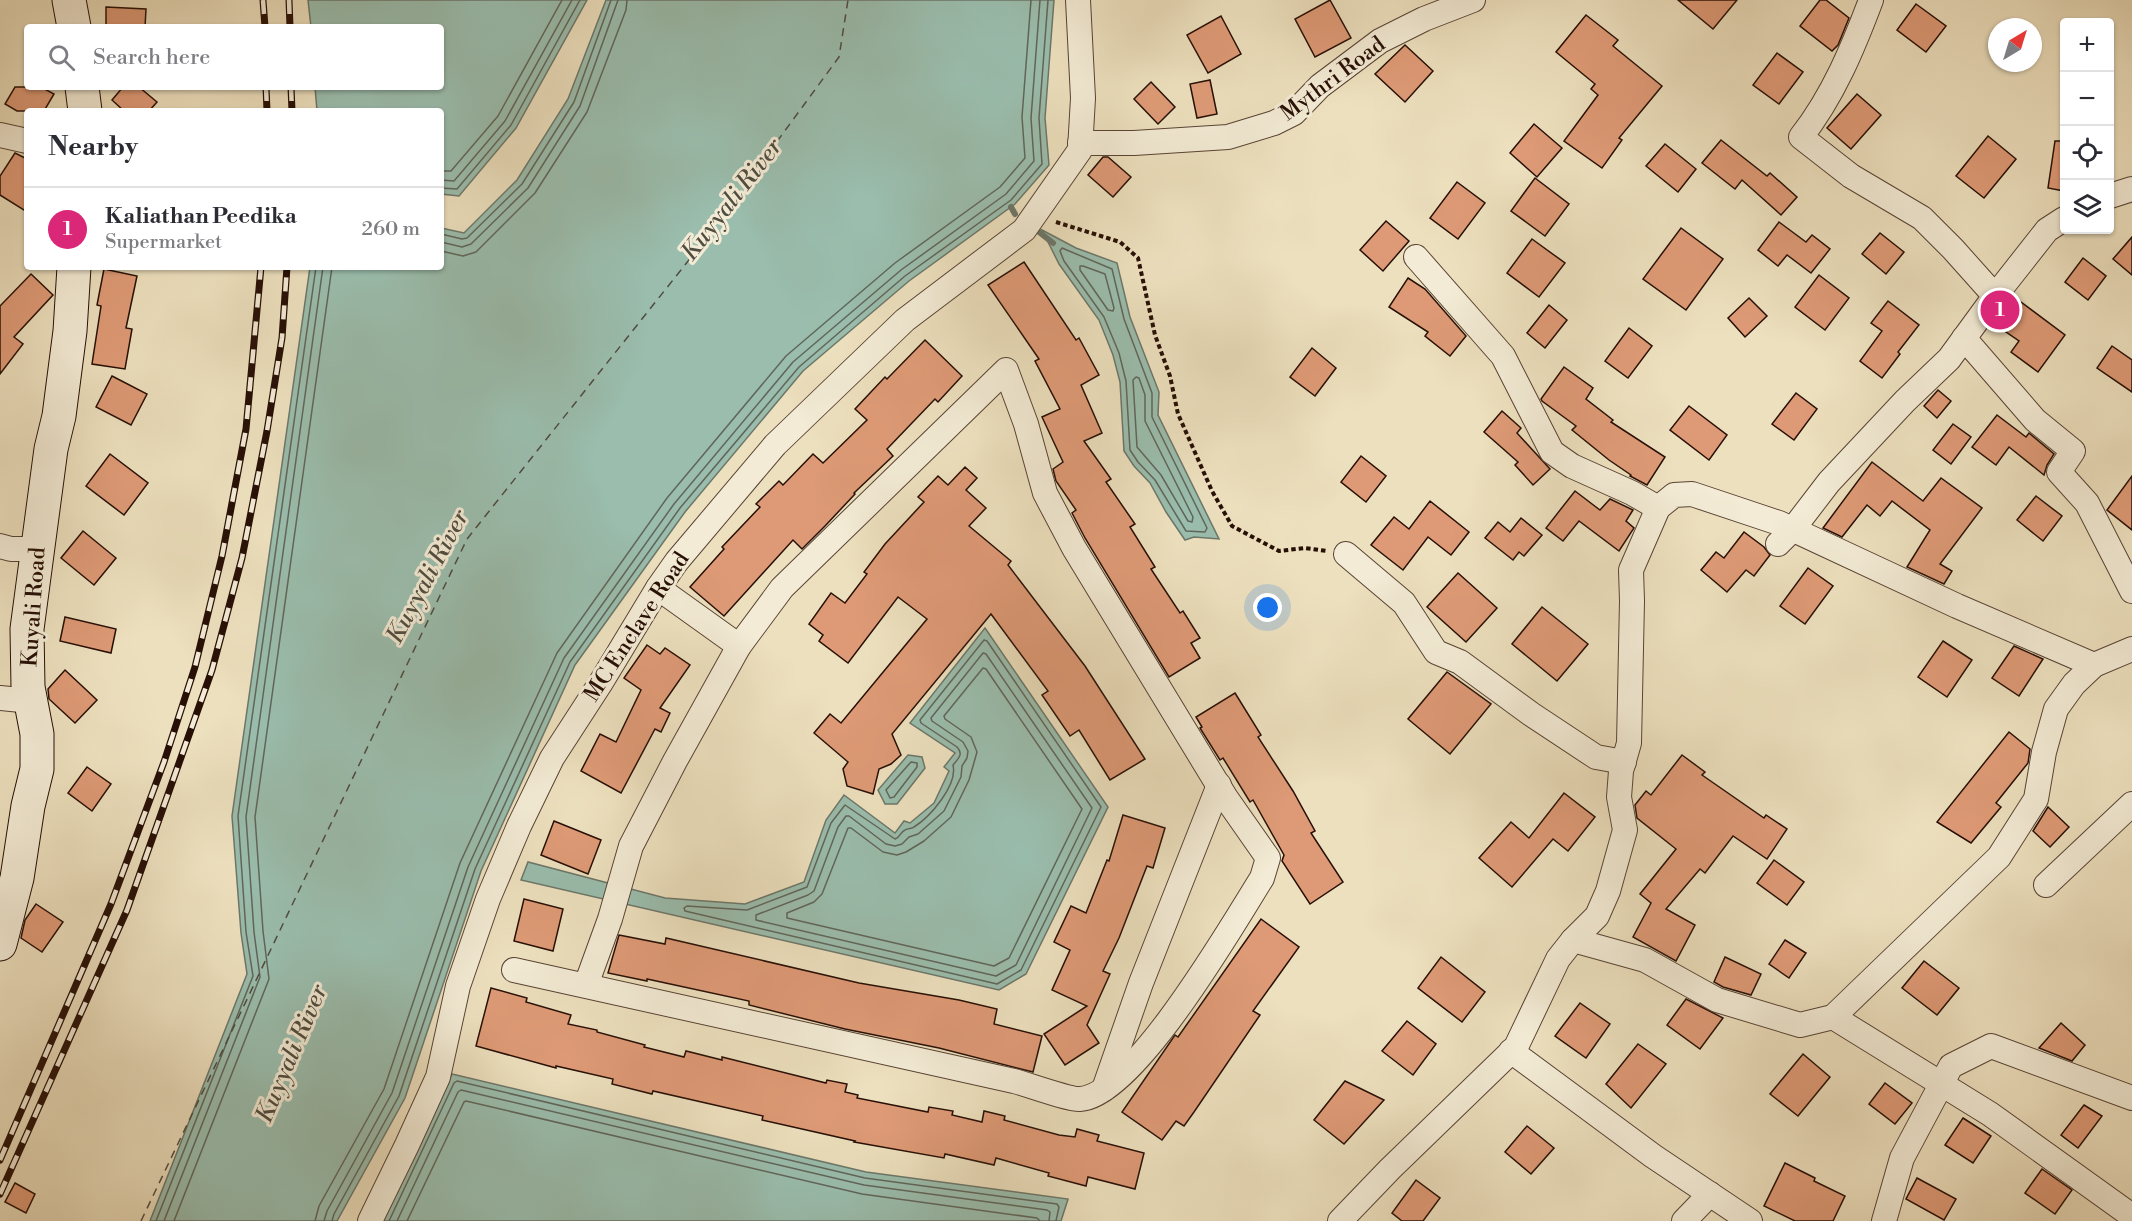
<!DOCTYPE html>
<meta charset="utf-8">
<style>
body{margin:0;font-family:"Libre Bodoni",serif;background:#f7f7f7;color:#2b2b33}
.controls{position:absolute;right:18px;top:18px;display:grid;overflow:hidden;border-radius:6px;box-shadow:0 2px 4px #0004}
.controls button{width:54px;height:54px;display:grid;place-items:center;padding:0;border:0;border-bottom:2px solid #e1e1e2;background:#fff;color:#2b2b33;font:30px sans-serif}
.compass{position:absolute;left:1988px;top:18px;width:54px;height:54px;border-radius:50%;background:#fff;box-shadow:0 2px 4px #0004;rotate:38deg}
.you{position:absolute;left:1268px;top:608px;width:21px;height:21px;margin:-15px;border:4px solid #fff;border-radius:50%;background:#1a73e8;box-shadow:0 0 0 9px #1a73e833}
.badge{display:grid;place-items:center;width:39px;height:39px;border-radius:50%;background:#db2777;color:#fff;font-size:20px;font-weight:700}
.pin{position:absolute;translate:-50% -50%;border:3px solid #fff;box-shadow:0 2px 6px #0006}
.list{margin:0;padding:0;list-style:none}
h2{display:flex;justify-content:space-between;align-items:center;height:78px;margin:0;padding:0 24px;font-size:26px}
h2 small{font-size:20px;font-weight:400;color:#7c7c81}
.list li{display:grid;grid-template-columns:39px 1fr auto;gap:18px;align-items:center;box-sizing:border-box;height:84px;padding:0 24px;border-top:2px solid #e1e1e2}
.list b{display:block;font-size:22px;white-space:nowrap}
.list p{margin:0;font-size:20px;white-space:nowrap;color:#7c7c81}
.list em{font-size:20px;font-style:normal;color:#7c7c81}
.icon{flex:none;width:33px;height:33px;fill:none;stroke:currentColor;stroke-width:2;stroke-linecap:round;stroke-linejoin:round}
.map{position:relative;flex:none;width:2132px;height:1221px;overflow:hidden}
.search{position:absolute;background:#fff;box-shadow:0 2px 4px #0004;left:24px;top:24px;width:420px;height:66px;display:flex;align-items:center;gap:15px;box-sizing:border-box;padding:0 21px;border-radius:6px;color:#7c7c81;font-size:22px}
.panel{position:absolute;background:#fff;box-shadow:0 2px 4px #0004;left:24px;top:108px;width:420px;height:162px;border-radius:6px}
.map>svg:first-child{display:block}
</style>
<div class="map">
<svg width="2132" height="1221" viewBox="0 0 2132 1221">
<rect width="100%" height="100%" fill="#ede0be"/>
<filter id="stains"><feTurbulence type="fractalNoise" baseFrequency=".00333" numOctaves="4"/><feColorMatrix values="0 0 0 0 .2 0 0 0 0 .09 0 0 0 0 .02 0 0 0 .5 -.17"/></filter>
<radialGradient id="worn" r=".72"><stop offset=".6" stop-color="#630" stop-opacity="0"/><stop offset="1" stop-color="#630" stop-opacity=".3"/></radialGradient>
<g fill="#9abdad" stroke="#6c776a" stroke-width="1.5">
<polygon points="308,0 587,0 516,128 459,196 441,194 441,111 317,111 315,87 441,87 441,27 311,27"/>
<polygon points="606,0 1054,0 1045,118 1049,165 1015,204 909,281 803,371 685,512 575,665 481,871 405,1098 337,1221 150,1221 247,974 241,933 232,816 310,267 441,267 441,228 464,233 517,180 568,99"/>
<polygon points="1042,230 1076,248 1117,263 1130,317 1159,392 1158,415 1219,539 1194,537 1185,540 1166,512 1150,483 1134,466 1124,451 1120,382 1113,355 1099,320 1059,264"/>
<polygon points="985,628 1108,807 1026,974 999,990 521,880 528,862 665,898 745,904 804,882 826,820 844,795 895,833 904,821 910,823 934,803 949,771 944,767 955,753 910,723"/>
<polygon points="908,755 922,757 925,768 897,804 885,804 878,790"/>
<polygon points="452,1074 866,1172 1068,1199 1061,1221 382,1221"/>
</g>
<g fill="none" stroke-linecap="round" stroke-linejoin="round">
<g stroke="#60665a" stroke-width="1.5">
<polyline points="441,171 451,171 498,116 562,0"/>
<polyline points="441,180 454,181 505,121 572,0"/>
<polyline points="441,188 457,189 511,125 580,0"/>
<polyline points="441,234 462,239 467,238 522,184 574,102 611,0"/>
<polyline points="441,242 462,247 471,244 528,188 580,106 618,0"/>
<polygon points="1062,248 1112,269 1124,319 1152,393 1152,417 1207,528 1205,532 1186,531 1155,480 1138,462 1130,450 1126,381 1119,353 1104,317 1064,261 1060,251"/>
<polyline points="441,251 463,256 476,252 535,193 587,112 626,10 627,0"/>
<polygon points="1080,266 1083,266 1105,274 1114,308 1113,311 1108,310 1080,270"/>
<polygon points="1136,377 1139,378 1145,395 1145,421 1193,517 1192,522 1188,521 1161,475 1137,447 1133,380"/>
<path d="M984 640 987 641 1101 807 1021 970 997 984 685 911 684 908 687 906 747 910 807 887 831 823 845 805 895 839C901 837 900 832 905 830 908 828 912 829 914 827 930 817 958 785 953 765 958 759 964 754 957 747L921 723 920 720Z"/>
<polygon points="983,653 986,654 1092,808 1016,965 996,976 756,920 756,915 808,895 814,891 838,827 846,816 849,816 886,844 895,846 902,844 909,837 918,834 944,811 961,777 962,766 967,758 968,751 963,742 932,721 931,718"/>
<polygon points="983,668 986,669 1082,809 1009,958 994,966 787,918 787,913 814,902 822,894 848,828 851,828 883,852 897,855 906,852 924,841 951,817 969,780 977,752 971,737 945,719 944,716"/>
<polygon points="911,762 917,763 917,767 894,797 890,798 886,790"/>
<polyline points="156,1221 253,976 246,932 238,816 316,267"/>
<polyline points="164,1221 260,977 254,932 246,817 323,267"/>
<polyline points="174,1221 269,979 263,931 255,817 332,267"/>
<polyline points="315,1221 319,1206 384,1089 460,863 557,653 667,498 786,356 895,263 1000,187 1025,158 1022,117 1031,0"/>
<polyline points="324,1221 327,1211 392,1093 468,867 564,658 674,504 793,362 901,270 1006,194 1034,161 1031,118 1040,0"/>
<polyline points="332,1221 334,1214 399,1096 475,869 570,662 680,508 799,367 905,276 1011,200 1042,164 1039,118 1048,0"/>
<polyline points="389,1221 454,1083 457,1081 865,1178 1057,1204 1059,1207 1056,1221"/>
<polyline points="397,1221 458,1092 461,1090 864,1185 1047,1210 1050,1212 1049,1221"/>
<polyline points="407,1221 464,1102 466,1101 862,1194 1037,1218 1040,1221"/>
</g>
<g stroke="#6c776a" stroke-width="6">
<polyline points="1011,207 1015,214"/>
<polyline points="1034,228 1053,243"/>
</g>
<polyline stroke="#4f4c40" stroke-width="1.5" stroke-dasharray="8 6" stroke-linecap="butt" points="141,1221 467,539 704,241 839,57 848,0"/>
</g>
<g fill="#de9a76" stroke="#270f06" stroke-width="1.5">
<polygon points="1330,0 1351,38 1315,57 1295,19"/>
<polygon points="1678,0 1737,0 1713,29"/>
<polygon points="1820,0 1826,0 1849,18 1838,45 1832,51 1800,26"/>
<polygon points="1916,4 1946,26 1926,52 1897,30"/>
<polygon points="106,7 146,9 145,27 106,27"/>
<polygon points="1586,15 1618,40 1613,46 1662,86 1619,138 1622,140 1602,168 1564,141 1598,95 1591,89 1595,84 1556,52"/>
<polygon points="1221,16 1241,54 1208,73 1187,35"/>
<polygon points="1405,45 1433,71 1405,102 1375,74"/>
<polygon points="1777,53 1803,72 1779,104 1753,85"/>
<polygon points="1210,80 1217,114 1197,118 1190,84"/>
<polygon points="1151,82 1175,107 1158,124 1134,99"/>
<polygon points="15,87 41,87 54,94 44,111 17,111 5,104"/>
<polygon points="123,87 139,87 157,102 149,111 124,111 112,100"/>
<polygon points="1857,94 1881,115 1851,149 1827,128"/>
<polygon points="1534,124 1562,148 1537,177 1510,153"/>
<polygon points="1988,136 2016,159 1984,198 1956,176"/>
<polygon points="1721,140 1767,176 1770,173 1797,197 1781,215 1742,180 1735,189 1702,163"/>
<polygon points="2055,141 2064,141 2064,191 2048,188"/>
<polygon points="1665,144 1696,169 1678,192 1646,166"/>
<polygon points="15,153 27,159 27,212 0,195 0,176"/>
<polygon points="1103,157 1108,157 1131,177 1113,197 1088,175"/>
<polygon points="1535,178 1569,204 1545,236 1511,211"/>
<polygon points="1457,182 1485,203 1458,239 1430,218"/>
<polygon points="1386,221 1409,241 1383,271 1360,250"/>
<polygon points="1779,222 1806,242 1812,235 1830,249 1811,273 1787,255 1778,266 1758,250"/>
<polygon points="1681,228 1723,259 1686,310 1643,279"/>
<polygon points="1880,233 1904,252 1886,274 1862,254"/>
<polygon points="2132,237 2132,275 2113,259"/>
<polygon points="1532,239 1565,263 1539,297 1507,273"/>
<polygon points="2083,258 2106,276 2088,300 2065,282"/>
<polygon points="1024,262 1076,340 1079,338 1099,375 1081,385 1102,433 1084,441 1111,479 1106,482 1135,524 1130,527 1155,567 1151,569 1180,613 1183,611 1200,638 1191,643 1200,658 1169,677 1085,538 1072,513 1076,510 1056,481 1053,469 1063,462 1042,417 1060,409 1035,361 1039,359 988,285"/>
<polygon points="104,269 137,276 126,328 132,329 125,369 92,364 101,306 97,305"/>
<polygon points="31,274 53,295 14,337 23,344 0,374 0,306"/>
<polygon points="1819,275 1849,298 1825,330 1795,307"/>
<polygon points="1408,278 1425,289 1466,336 1450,356 1425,336 1428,332 1389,307"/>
<polygon points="2013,296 2065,335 2038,372 2011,352 2019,341 1993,323"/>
<polygon points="1749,298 1767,316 1745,337 1728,318"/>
<polygon points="1888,301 1919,325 1898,352 1900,354 1882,378 1860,361 1882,331 1871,323"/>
<polygon points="1549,305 1567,320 1545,348 1527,333"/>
<polygon points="1629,328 1652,346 1628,378 1605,361"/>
<polygon points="925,340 962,376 938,402 935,399 887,449 893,456 854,493 855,494 825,526 802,549 793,540 724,616 690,587 724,549 722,547 760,507 756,504 779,481 783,485 813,454 823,463 867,420 855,409 885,377 887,379"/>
<polygon points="2112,346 2132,360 2132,392 2097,368"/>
<polygon points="1312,348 1336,368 1315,396 1290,377"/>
<polygon points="1564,367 1593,388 1586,399 1613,420 1611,422 1665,457 1647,485 1630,476 1631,475 1609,460 1572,430 1576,426 1542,401 1541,399"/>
<polygon points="112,376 147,394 131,425 96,407"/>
<polygon points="1938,390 1951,401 1937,418 1924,406"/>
<polygon points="1796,393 1817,409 1794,440 1772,424"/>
<polygon points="1689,406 1727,435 1709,460 1670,430"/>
<polygon points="1502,411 1521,428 1517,433 1550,469 1533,485 1515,465 1518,462 1484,432"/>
<polygon points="1997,415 2026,437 2029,433 2054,454 2047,465 2044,475 2009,447 1996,465 1972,447"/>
<polygon points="1953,424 1971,437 1951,464 1933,450"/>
<polygon points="110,454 148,483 124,515 86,486"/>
<polygon points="1361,456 1386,476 1366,502 1341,482"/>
<polygon points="1872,462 1923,501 1941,478 1982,508 1940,564 1952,571 1944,584 1907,567 1930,530 1892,501 1880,516 1867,505 1842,537 1823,528"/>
<polygon points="965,467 977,478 966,490 986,508 969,526 1011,561 1008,565 1085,666 1145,759 1110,780 1079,730 1070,736 1042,695 1048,691 991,614 892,734 901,755 891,764 879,769 873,794 847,786 843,769 848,762 814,733 830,714 841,723 927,619 898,597 848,663 819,641 823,635 809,624 831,593 845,603 867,574 864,572 885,544 924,502 918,497 938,476 948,485"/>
<polygon points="2132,476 2132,530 2107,510"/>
<polygon points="1575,491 1600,510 1610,499 1633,510 1626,521 1634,528 1619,551 1579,521 1563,541 1546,528"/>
<polygon points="2036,496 2062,516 2043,541 2017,520"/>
<polygon points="1430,501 1469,532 1451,555 1428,537 1403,570 1371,545 1394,517 1409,529"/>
<polygon points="1521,518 1542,535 1524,556 1519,552 1513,560 1485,538 1498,522 1510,532"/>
<polygon points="83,531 116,558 94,585 61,558"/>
<polygon points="1744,532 1764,547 1770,555 1754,576 1746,570 1727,592 1701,570 1716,552 1724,558"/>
<polygon points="1808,568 1833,586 1805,624 1780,606"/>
<polygon points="1458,573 1497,608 1466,642 1427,607"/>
<polygon points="1542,607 1588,644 1557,681 1512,644"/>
<polygon points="65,617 116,629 111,653 60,641"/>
<polygon points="1943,641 1972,660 1947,697 1918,677"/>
<polygon points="647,645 660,654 665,648 690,665 660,708 670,713 661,732 655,729 621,793 581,771 600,734 616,742 641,690 624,678"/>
<polygon points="2014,646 2043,659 2019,696 1992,678"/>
<polygon points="65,670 97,700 75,723 49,699 48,689"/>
<polygon points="1447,672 1491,704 1450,754 1408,719"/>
<polygon points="1235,693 1261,735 1258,737 1293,791 1315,831 1311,833 1343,882 1310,904 1282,861 1284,855 1253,800 1250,802 1223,758 1220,760 1200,728 1202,727 1196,717"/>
<polygon points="2009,732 2030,749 2028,763 1996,803 2001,807 1971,843 1937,822"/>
<polygon points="1682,755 1705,772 1702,775 1764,818 1766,815 1787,829 1767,859 1733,836 1705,873 1700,869 1666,909 1695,925 1676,961 1633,937 1651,903 1640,894 1676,849 1637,818 1635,805 1646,791 1651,795"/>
<polygon points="87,767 111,784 92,811 68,793"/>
<polygon points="1564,793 1595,817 1568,851 1553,839 1512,887 1479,858 1511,822 1529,838"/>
<polygon points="2048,807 2069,827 2050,847 2033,831"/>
<polygon points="1123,815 1165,828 1153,868 1147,866 1119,938 1103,971 1110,974 1087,1025 1099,1043 1065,1065 1044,1034 1087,1006 1052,990 1070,950 1054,942 1071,906 1086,913 1107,860 1109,861"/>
<polygon points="554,821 601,840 588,874 541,855"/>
<polygon points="1774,860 1804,882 1787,905 1757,883"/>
<polygon points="524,899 563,909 553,951 514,941"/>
<polygon points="36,904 63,922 42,952 21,938 25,920"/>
<polygon points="1261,919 1299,947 1253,1011 1260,1015 1194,1112 1184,1126 1176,1121 1162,1140 1122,1112 1175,1035 1178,1037"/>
<polygon points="619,935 665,944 666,938 859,983 959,1000 997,1009 994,1024 1042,1036 1033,1072 939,1048 845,1029 749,1005 749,1001 647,979 647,981 608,973"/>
<polygon points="1785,940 1806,953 1789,978 1769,964"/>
<polygon points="1441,957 1485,992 1462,1022 1418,988"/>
<polygon points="1725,957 1761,974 1751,995 1723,987 1714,982"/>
<polygon points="1924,961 1959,988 1937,1015 1902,988"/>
<polygon points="491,988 527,998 526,1002 571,1015 568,1024 597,1030 597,1032 645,1045 644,1047 684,1057 686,1051 722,1060 722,1057 826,1083 827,1080 847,1084 845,1092 858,1095 857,1098 928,1112 929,1107 953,1111 952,1115 982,1122 984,1111 1005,1116 1004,1120 1059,1135 1075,1137 1077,1129 1099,1135 1097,1141 1144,1153 1135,1189 1088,1177 1086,1186 1048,1176 1049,1173 996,1158 994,1165 945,1154 944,1158 854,1142 855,1141 762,1120 763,1116 653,1091 652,1094 612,1084 613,1079 556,1066 556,1068 476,1046"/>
<polygon points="1686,999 1723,1018 1700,1049 1667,1025"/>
<polygon points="1580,1003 1610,1024 1586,1058 1555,1036"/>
<polygon points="1407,1021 1436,1044 1413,1075 1382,1051"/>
<polygon points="2061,1023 2085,1045 2072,1061 2039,1048"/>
<polygon points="1638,1044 1666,1064 1631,1108 1606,1084"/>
<polygon points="1803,1054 1830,1077 1798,1116 1770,1094"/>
<polygon points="1345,1081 1384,1100 1344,1144 1314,1120"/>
<polygon points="1885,1083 1912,1103 1895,1124 1869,1104"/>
<polygon points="2084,1105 2102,1116 2078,1148 2061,1135"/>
<polygon points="1963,1118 1991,1136 1973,1163 1945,1145"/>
<polygon points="1527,1126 1554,1148 1531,1174 1505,1152"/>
<polygon points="1785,1163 1815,1178 1814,1181 1845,1196 1833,1221 1795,1221 1764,1206"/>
<polygon points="2042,1169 2072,1190 2055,1214 2025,1193"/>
<polygon points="1917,1178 1956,1199 1944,1220 1906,1199"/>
<polygon points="1416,1180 1440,1198 1423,1221 1402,1221 1392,1213"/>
<polygon points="15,1183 35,1194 26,1213 5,1202"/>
</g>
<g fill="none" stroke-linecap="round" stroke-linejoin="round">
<defs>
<g id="minor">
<path d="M1871 0C1853 48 1833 96 1801 137L1851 176 1922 218 1953 249 1995 296"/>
<polyline points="0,135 27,141"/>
<polyline points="1080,143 1134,143 1228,137 1274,123 1294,113 1320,86 1380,41 1424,19 1473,0"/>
<polyline points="2110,196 2132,189"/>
<polyline points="1416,257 1503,356 1552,452 1572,466 1632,493 1658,508"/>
<polyline points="1964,338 2035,420 2073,451 2059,472 2087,503 2132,591"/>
<polyline points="1778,544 1793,529 1829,482 1905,401 1949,359 1995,296 2047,230 2064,219"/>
<polyline points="0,546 11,549 37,549"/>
<polyline points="1346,554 1404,603 1436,652 1460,662 1531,714 1596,757 1624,762"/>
<polyline points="0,698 31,701"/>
<polyline points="2046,885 2132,804"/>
<polyline points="1573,940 1597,916 1608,891 1625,830 1619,797 1621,771 1629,743 1632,601 1631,570 1658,508 1674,495 1692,494 1779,523 1957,606 2094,665"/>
<path d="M514 970 1014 1081C1026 1084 1070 1100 1080 1099 1134 1096 1233 924 1262 878L1268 858 1226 798 1074 548 1045 493 1026 424 1006 370 782 588 739 646 658 588"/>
<polyline points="586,985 610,919 631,846 675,761 739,646"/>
<polyline points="1833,1017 1990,1114 2132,1216"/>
<polyline points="1511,1051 1653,1156 1750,1221"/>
<polyline points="1104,1089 1141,983 1219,785"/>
<polyline points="370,1221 407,1145 438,1077 458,986 488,899 519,826 552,758 600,684 658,588 677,561 775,445 905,320 1024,230 1080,150 1083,98 1078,0"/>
<polyline points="1340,1221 1390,1169 1516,1047 1558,959 1573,940 1645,960 1717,1000 1800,1025 1833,1017 1999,857 2036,799 2044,752 2056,709 2074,684 2094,665 2132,649"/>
<polyline points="1684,1221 1710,1194"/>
<polyline points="1884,1221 1902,1158 1951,1066 1991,1046 2132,1098"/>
</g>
<g id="secondary">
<polyline points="69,0 74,27"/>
<polyline points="82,87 85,111"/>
<polyline points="0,944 17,878 28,806 37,769 37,734 28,687 27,629 51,449 59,416 70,331 74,267"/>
</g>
</defs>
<use href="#minor" stroke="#584334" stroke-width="26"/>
<use href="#secondary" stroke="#270f06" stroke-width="35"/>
<polyline stroke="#270f06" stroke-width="4" stroke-dasharray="4.5 3" stroke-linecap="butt" points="1056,222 1120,242 1138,258 1155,335 1170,376 1178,414 1212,491 1232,526 1279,551 1305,548 1327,551"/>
<use href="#minor" stroke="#f3ebd5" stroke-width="24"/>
<use href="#secondary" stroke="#f3ebd5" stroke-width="33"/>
<defs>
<g id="rail">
<polyline points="263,0 265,27"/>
<polyline points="289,0 290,27"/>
<polyline points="266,87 267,111"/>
<polyline points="291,87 292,111"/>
<polyline points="0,1160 111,904 164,762 195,667 222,556 246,429 261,267"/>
<polyline points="0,1194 127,910 212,670 242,558 267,431 282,338 287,267"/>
</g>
</defs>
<use href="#rail" stroke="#270f06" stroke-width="7"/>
<use href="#rail" stroke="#f3ebd5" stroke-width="4.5" stroke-dasharray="14" stroke-linecap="butt"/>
</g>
<g text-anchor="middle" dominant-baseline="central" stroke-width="6" stroke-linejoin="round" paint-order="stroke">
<g font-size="22" fill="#270f06" stroke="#f3ebd5">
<text transform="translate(1333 79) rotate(-37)">Mythri Road</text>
<text transform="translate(34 607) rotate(-86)">Kuyali Road</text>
<text transform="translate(637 627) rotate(-57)">MC Enclave Road</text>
</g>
<g font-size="24" font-style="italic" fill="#4f4c40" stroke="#f3ebd5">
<text transform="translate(732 200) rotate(-52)">Kuyyali River</text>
<text transform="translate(428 577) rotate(-62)">Kuyyali River</text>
<text transform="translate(292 1054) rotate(-67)">Kuyyali River</text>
</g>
</g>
<rect width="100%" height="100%" filter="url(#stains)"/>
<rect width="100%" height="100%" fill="url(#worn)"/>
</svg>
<div class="controls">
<button>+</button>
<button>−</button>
<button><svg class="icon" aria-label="locate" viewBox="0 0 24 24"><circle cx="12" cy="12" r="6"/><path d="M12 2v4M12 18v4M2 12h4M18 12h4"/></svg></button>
<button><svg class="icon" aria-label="layers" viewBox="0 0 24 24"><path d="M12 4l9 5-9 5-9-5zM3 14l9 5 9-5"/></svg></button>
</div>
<svg class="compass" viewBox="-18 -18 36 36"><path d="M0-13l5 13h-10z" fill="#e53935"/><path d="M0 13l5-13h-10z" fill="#7c7c81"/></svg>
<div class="you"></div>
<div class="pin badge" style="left:2000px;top:310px">1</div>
<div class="search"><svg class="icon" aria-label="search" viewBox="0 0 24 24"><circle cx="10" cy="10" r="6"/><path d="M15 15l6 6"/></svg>Search here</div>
<section class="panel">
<h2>Nearby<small></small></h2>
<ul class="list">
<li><span class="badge">1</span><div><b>Kaliathan Peedika</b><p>Supermarket</p></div><em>260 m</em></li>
</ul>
</section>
</div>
